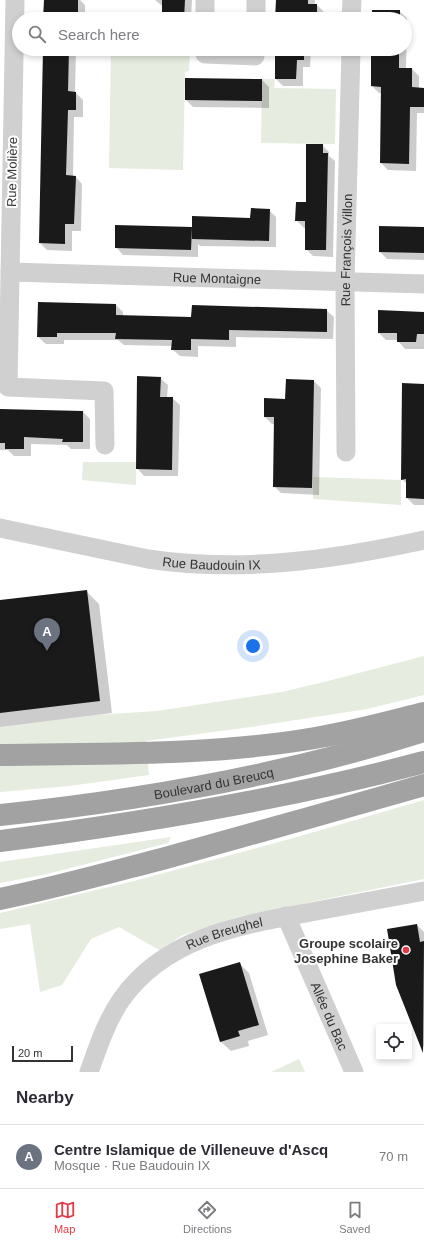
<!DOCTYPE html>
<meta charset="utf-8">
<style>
body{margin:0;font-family:Arial,sans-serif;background:#f7f7f7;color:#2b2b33}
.controls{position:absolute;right:12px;bottom:12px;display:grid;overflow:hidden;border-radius:4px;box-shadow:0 2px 6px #0003}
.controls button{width:36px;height:36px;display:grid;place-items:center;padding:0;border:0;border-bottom:1px solid #e1e1e2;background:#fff;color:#2b2b33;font:20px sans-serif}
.scale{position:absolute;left:12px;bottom:10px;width:61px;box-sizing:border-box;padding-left:4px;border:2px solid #333;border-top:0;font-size:11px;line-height:14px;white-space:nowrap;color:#333;-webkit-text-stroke:3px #fff;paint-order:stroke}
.you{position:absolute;left:253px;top:646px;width:14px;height:14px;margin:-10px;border:3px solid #fff;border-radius:50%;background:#1a73e8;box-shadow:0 0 0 6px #1a73e833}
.badge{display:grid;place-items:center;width:26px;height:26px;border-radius:50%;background:#e63946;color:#fff;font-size:13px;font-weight:700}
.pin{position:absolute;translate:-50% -33px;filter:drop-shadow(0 1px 2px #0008)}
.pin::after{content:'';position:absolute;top:21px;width:14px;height:12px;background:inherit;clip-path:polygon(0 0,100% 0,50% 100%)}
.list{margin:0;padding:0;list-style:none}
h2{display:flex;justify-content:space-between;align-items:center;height:52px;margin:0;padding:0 16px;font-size:17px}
h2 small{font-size:13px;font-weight:400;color:#7c7c81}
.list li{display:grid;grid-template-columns:26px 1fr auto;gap:12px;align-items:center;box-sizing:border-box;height:64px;padding:0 16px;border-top:1px solid #e1e1e2}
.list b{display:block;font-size:15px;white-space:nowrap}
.list p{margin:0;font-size:13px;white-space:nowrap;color:#7c7c81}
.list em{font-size:13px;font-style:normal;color:#7c7c81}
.icon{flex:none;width:22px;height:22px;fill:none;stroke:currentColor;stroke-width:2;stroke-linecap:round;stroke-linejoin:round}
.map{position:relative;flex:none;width:424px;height:1072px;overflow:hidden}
.search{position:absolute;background:#fff;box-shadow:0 2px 6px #0003;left:12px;right:12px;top:12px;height:44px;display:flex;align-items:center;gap:10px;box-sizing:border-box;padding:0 14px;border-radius:22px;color:#7c7c81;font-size:15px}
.sheet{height:116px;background:#fff}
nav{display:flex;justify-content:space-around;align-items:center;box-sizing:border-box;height:56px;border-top:1px solid #e1e1e2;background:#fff;font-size:11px;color:#7c7c81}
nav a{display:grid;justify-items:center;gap:2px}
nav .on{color:#e63946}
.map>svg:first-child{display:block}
</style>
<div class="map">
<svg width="424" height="1072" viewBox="0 0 424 1072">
<rect width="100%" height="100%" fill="#fff"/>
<g fill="#e6ecdf">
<polygon points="111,49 190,49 189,71 185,72 183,170 109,168"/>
<polygon points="262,79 275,79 274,88 336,89 335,144 261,143"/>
<polygon points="83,462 136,462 136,485 82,480"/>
<polygon points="313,477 401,480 401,505 313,499"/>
<polygon points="424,656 424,695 367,709 257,726 146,741 149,775 69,786 0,792 0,727 97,715 157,711 282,692 328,681"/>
<polygon points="424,800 424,879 237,917 183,935 159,950 119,927 91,939 62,985 40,992 30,924 0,929 0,913 134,881 290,839"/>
<polygon points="171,837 168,843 47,874 0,883 0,862"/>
<polygon points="299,1059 305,1072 271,1072"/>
</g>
<g fill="#0003">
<polygon points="45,0 80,0 85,5 85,19 44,19"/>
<polygon points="155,0 192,0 191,19 163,19 163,6 161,5"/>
<polygon points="277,0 315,0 315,5 317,5 324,12 324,19 277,19"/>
<polygon points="399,11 407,18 406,69 412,69 419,76 419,88 424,89 424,113 417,113 416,171 388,170 381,163 382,93 379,93 372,86 372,49 405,49 405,19 373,19"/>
<polygon points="44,49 76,49 75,92 83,100 83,117 74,117 73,176 75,176 82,184 81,231 72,231 72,251 47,250 40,243"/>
<polygon points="276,49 311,49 310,67 303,67 303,86 283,86 276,79"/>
<polygon points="262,80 269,87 269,108 193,107 186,100"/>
<polygon points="322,145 329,152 329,156 335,161 333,257 313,256 306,249 306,228 304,228 296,220 307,203"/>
<polygon points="269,210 276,217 276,247 200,246 198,244 198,257 123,255 116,247 192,228 193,230 251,219"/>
<polygon points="424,228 424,260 387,259 380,252"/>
<polygon points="116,305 123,312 123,316 192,318 326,310 334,317 333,339 236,337 236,347 198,346 198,357 180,356 172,349 172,346 124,345 118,340 64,340 64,344 46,344 38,337"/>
<polygon points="424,313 424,349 405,349 398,341 398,340 386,340 379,333"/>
<polygon points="160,378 168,385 167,398 172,398 180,405 178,476 144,476 137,468"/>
<polygon points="314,381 321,388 319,495 281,493 274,486 275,424 272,424 265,417"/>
<polygon points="424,385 424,505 414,505 407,498 407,484 402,479"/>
<polygon points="0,410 83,412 90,419 90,449 71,449 67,445 31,444 31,456 14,456 8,450 0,450"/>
<polygon points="86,591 99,604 112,713 0,727 0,601"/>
<polygon points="417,925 424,932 424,1048 397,985"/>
<polygon points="239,963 249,973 268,1035 248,1041 249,1046 231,1051 220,1041"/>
</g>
<g fill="#1a1a1a">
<polygon points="44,0 78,0 78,19 43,19"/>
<polygon points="162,0 185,0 184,19 162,19"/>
<polygon points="276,0 308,0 308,4 317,4 317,19 275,19"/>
<rect x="372" y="10" width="28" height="9"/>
<polygon points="43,49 69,49 68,91 76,92 76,110 68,110 66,175 76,176 74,224 65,224 65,244 39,243"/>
<polygon points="275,49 304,49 304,60 297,60 296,79 275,79"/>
<polygon points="371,49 399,49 399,68 412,68 412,87 424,88 424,107 410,107 409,164 380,163 381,87 371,86"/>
<polygon points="185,78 262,79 262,101 185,100"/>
<polygon points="306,144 323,144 323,153 328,153 326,250 305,250 305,221 295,221 296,202 306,202"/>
<polygon points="251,208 270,209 269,241 192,239 192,216 250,218"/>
<polygon points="115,225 192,227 191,250 115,248"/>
<polygon points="379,226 424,227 424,253 379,252"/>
<polygon points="38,302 116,304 116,315 191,317 192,305 327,309 327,332 229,330 229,340 191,339 191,350 171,350 172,340 115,339 116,333 57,333 57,337 37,337"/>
<polygon points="378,310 424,312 424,334 417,334 416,342 397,342 397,333 378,333"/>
<polygon points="137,376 161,377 160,397 173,397 172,470 136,469"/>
<polygon points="286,379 314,380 312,488 273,487 274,417 264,417 264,398 285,399"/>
<polygon points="402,383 424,384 424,499 406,498 406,479 401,480"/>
<polygon points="0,409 83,411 83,442 62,442 63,439 24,437 24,449 5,449 5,443 0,443"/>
<polygon points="87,590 100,701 0,713 0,600"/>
<polygon points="417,924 420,942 424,941 423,1053 396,985 387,929"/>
<polygon points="240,962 259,1025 238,1031 240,1036 220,1042 199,974"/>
</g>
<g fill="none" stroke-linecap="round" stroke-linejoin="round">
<g stroke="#d0d0d0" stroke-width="19">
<polyline points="15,0 8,387 104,391 105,445"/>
<polyline points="205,19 205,0"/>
<polyline points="256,19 256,0"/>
<polyline points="351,19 352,0"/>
<polyline points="205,49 205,54 255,56 255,49"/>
<path id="s1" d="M10 272 424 284"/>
<path id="s2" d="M346 452 345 282 351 49"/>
<path id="s3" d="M0 528 148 559C240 573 333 560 424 540"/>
<path id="s4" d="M286 916 354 1072"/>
<path id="s5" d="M89 1072C98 1047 106 1022 121 1000 165 937 240 925 311 912 348 905 386 898 424 891"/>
</g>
<g stroke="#a2a2a2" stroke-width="22">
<path d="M0 755C105 753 211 756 315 738 352 732 388 722 424 713"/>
<path id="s6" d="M0 815C143 800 286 775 424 731"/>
<path d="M0 841C143 823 285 799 424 762"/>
<path d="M0 899C54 888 108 873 162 859 249 835 337 810 424 785"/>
</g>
</g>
<circle fill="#e63946" stroke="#fff" stroke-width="1.5" cx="406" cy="950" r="4"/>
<g text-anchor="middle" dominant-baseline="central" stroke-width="4" stroke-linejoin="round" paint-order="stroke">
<g font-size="13" fill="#333" stroke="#fff">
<text transform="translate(12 172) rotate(-89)">Rue Molière</text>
<text stroke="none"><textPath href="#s2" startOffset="202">Rue François Villon</textPath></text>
<text stroke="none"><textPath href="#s1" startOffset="207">Rue Montaigne</textPath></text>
<text stroke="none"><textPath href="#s3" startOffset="215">Rue Baudouin IX</textPath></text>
<text stroke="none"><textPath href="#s6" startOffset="216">Boulevard du Breucq</textPath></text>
<text stroke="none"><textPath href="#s5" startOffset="205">Rue Breughel</textPath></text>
<text stroke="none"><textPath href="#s4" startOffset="109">Allée du Bac</textPath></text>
</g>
<g font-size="13" font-weight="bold" fill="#333" stroke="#fff" text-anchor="end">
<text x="398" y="943">Groupe scolaire<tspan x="398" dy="15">Josephine Baker</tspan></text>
</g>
</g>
</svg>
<div class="controls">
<button><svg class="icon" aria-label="locate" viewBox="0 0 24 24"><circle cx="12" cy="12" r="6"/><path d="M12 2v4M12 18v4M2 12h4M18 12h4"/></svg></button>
</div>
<div class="scale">20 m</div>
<div class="you"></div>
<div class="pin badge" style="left:47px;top:651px;background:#6b7280">A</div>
<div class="search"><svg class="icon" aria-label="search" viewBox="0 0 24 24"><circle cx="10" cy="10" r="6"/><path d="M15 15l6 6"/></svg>Search here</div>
</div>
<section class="sheet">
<h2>Nearby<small></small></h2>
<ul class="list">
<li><span class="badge" style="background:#6b7280">A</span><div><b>Centre Islamique de Villeneuve d'Ascq</b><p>Mosque · Rue Baudouin IX</p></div><em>70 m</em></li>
</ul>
</section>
<nav>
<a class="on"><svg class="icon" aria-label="map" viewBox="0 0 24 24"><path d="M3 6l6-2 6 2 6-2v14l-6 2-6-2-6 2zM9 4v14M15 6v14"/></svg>Map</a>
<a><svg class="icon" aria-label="directions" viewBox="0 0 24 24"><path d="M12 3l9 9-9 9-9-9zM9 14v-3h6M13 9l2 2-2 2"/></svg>Directions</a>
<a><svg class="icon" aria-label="saved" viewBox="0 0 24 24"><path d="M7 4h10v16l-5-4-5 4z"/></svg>Saved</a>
</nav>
